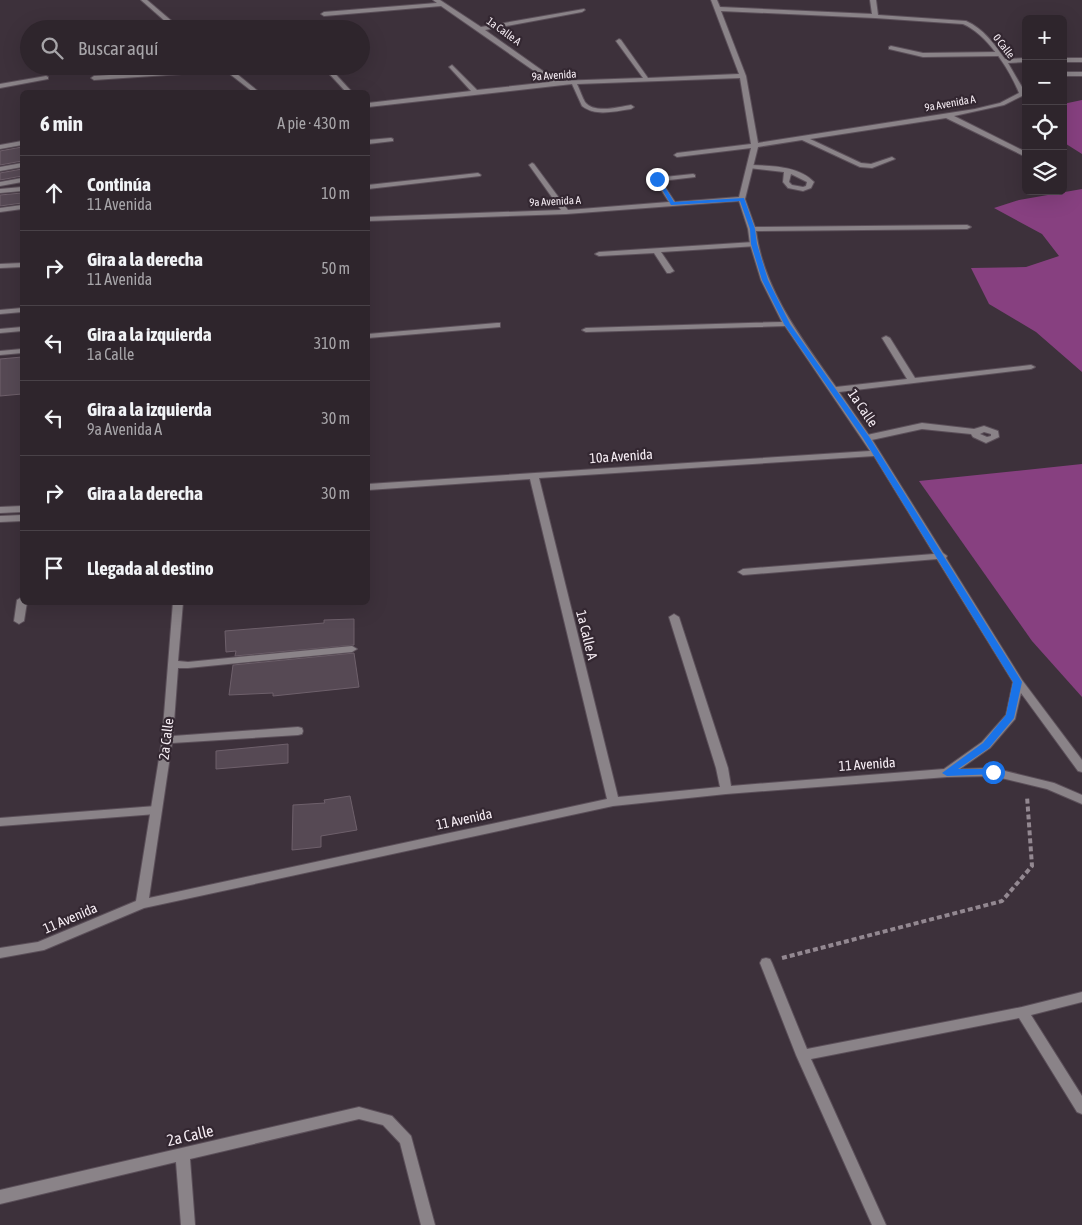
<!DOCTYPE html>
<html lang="es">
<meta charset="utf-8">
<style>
body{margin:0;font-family:"Asap Condensed",sans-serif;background:#362d34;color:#f1f3f6}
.controls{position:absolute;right:15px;top:15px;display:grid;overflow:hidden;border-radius:8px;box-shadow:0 5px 20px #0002}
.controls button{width:45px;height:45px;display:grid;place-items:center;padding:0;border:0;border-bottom:1px solid #494248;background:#2e252c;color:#f1f3f6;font:25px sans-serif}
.stop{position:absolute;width:15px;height:15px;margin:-11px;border:4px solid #1a73e8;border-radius:50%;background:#fff}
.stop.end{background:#1a73e8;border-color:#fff;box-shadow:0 1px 5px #0008}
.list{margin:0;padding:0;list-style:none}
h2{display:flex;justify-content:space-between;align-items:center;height:65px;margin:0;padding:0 20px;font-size:21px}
h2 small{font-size:16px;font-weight:400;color:#a7a5a9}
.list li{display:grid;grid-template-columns:32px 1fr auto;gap:15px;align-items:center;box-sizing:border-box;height:75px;padding:0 20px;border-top:1px solid #494248}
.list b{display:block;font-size:19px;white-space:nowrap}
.list p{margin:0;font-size:16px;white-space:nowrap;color:#a7a5a9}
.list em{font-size:16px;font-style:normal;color:#a7a5a9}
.icon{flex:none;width:28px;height:28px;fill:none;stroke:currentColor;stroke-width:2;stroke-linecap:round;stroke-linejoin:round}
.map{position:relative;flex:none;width:1082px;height:1225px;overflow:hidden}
.search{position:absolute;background:#2e252c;box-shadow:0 5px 20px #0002;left:20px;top:20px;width:350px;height:55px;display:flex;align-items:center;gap:12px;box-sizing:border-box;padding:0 18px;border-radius:28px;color:#a7a5a9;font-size:19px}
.panel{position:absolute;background:#2e252c;box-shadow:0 5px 20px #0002;left:20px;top:90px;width:350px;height:515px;border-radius:8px}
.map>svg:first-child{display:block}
</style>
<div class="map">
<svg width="1082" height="1225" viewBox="0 0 1082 1225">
<rect width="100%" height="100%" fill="#3d313b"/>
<g fill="#874080">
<polygon points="1082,100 1082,154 1063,142 1063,104"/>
<polygon points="1082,189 1082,372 1036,332 989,304 971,268 1026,267 1059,256 1042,234 994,208 1019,200"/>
<polygon points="1082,464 1082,697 1032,641 919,481"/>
</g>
<g fill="#564954" stroke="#6e606b">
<polygon points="22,147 22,161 0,165 0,151"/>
<polygon points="22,169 22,176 0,180 0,173"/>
<polygon points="22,193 22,203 0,206 0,195"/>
<polygon points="22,357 22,394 0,396 0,359"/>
<polygon points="354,619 354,645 235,656 236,651 226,652 225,631 324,623 324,620"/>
<polygon points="354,653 359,687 273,696 273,693 229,695 233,665"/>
<polygon points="288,744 288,763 216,769 216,751"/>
<polygon points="350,796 357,830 321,836 321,847 292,850 293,805 325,803 324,800"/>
</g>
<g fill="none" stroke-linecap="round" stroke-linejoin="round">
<defs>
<g id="service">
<polygon points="891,46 923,53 998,52 1001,54 998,56 923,57 889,49 889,47"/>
<polygon points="22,141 22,145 0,149 0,145"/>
<polygon points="22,163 22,167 0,171 0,167"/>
<path d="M751 165C772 166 799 166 814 182L811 188 803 191 788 188 783 182 784 172 749 168 748 167ZM791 174 807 182 806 186 803 187 792 185 789 182Z"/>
<polygon points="22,187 22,191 0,193 0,189"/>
<polygon points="22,205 22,209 0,212 0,208"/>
<polygon points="754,242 757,242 757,246 661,252 674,271 670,273 667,273 654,253 599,256 595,254 599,252"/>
<polygon points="22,263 22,267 0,268 0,264"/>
<polygon points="22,308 22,312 0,314 0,310"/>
<polygon points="22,327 22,331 0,333 0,329"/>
<polygon points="22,349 22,353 0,355 0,351"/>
<path d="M922 423 974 429 984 426 998 431 999 437 986 443 973 437 971 434 922 429 867 441 863 438 867 435ZM984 432 991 434V436L987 437 980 434Z"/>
<polygon points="22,597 22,602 27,602 24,621 19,624 14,621 17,600"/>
<polygon points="156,806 160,807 162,810 160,813 156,814 0,826 0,818"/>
</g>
<g id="minor">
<polygon points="141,0 147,0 181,29 174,29"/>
<path d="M433 0H440L481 27 584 9 585 10 582 12 485 30 557 81 643 78 616 41 619 39 621 40 648 78 739 74 711 0H717L720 7 872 14 870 0H876L878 15 966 21C984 29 994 44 1005 59L1026 58V62L1008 63 1022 87 1024 95 1004 105 954 116 1026 152V157L946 118 810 139 861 163 871 164 892 157 895 159 872 168 860 167 802 140 758 147 745 199 755 227 967 225 971 227 967 229 756 231C764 291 802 339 836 387L907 379 882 338 886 336 890 338 915 378 1031 365 1035 367 1031 369 839 392 871 438 943 553 947 556 946 558 1022 680 1082 760V772L1078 771 1021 693 1015 719 990 748 960 769 993 768 1054 783 1082 795V804L1047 789 993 776 947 777 726 794 613 806 144 908 44 950 0 958V948L38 942 136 901 162 740 173 602H183L178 661 188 662 352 646 357 649 352 652 188 668H178L173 736 298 727 302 728 303 731 302 734 298 735 172 743 149 898 607 799 530 479 368 490V484L870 451 785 326 586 332 582 330 586 328 782 322 761 280 750 244 748 229 739 201 566 214 368 221V217L561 210 529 165 532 163 534 164 568 210 669 202 654 179 655 178 693 174 695 175V177L661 181 675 202 739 197 751 148 677 157 674 155 677 153 751 144 740 78 577 84C580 90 582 97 585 102 594 114 619 107 631 105L634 107 631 109C615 111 596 117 582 106L572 84 368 107V103L471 91 450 68 449 67 452 65 477 90 550 82 441 6 324 16 321 14 324 12 437 3ZM721 11 875 18 963 24C987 34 1010 70 1019 93L1000 103 975 109 758 143 746 76ZM874 456 934 554 743 569 738 572 743 575 937 559 1013 682 1006 715 982 742 944 769 731 786 728 768 679 617 674 614 669 617 716 768 720 787 618 797 539 478Z"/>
<rect x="1063" y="58" width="19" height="4"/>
<polygon points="220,66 227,66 259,92 253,92 226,71 94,80 91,78 94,76 221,68"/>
<polygon points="322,66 328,66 352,92 346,92"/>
<rect x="1063" y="72" width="19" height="4"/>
<polygon points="46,76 48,77 48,79 0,88 0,84"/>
<polygon points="391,138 393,139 393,141 368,144 368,140"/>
<polygon points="478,173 481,175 480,176 368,189 368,185"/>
<polygon points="22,178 22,182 0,186 0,182"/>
<polygon points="497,323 500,323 500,327 368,338 368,334"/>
<polygon points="22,506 22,512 0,513 0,507"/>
<polygon points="22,515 22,521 0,522 0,516"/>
<polygon points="766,958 770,959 772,963 807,1049 1022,1007 1082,992 1082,1002 1031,1015 1082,1096 1082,1114 1077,1112 1019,1018 811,1059 886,1225 872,1225 796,1055 760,963 762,959"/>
<polygon points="359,1107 392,1116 411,1136 435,1225 421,1225 400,1143 383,1125 359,1119 190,1159 195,1225 181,1225 176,1162 0,1204 0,1190"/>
</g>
</defs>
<use href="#service" stroke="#5b4f59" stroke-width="2"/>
<use href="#minor" stroke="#5b4f59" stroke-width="2"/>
<polyline stroke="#938891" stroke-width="4" stroke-dasharray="5 3" stroke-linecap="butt" points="782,958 1002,901 1032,866 1027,796"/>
<use href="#service" fill="#8a8388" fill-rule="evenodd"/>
<use href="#minor" fill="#8a8388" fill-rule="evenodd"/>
</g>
<polygon fill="#1a73e8" points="655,177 659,177 674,202 744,198 755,229 757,244 768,280 790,324 870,438 1022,682 1014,718 989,748 958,769 993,769 997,772 996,774 947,776 942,773 983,743 1006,715 1013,682 863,438 784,324 762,280 751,244 750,229 740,201 671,205"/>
<g text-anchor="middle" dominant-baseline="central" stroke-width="4.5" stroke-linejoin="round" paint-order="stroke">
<g font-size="11" fill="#f7eef5" stroke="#332731">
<text transform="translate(504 31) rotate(36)">1a Calle A</text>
<text transform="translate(1004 46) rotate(52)">0 Calle</text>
<text transform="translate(554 75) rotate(-4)">9a Avenida</text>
<text transform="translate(950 103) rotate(-10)">9a Avenida A</text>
<text transform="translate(555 201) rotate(-3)">9a Avenida A</text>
</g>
<g font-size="14" fill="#f7eef5" stroke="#332731">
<text transform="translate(863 408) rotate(56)">1a Calle</text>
<text transform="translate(621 456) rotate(-4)">10a Avenida</text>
<text transform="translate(587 635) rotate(76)">1a Calle A</text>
<text transform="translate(166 739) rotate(-83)">2a Calle</text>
<text transform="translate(867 764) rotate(-4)">11 Avenida</text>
<text transform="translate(464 819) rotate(-12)">11 Avenida</text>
<text transform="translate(70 918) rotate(-23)">11 Avenida</text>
</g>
<g font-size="16" fill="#f7eef5" stroke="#332731">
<text transform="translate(190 1135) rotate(-13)">2a Calle</text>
</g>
</g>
</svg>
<div class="controls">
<button>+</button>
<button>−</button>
<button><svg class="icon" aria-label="locate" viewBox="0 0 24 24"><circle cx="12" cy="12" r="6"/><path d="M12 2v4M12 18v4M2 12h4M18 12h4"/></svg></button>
<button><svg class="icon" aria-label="layers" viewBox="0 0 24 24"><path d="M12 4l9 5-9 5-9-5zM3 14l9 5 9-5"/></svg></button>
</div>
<div class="stop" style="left:993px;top:772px"></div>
<div class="stop end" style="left:657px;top:179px"></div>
<div class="search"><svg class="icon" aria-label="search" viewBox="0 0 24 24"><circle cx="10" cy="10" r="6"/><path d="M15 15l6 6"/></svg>Buscar aquí</div>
<section class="panel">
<h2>6 min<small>A pie · 430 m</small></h2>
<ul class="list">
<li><svg class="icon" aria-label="ahead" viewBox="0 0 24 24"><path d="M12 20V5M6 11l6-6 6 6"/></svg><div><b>Continúa</b><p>11 Avenida</p></div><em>10 m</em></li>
<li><svg class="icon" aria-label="right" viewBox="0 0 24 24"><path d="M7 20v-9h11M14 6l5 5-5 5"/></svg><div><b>Gira a la derecha</b><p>11 Avenida</p></div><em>50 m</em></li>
<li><svg class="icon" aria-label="left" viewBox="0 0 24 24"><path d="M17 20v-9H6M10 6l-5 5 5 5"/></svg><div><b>Gira a la izquierda</b><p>1a Calle</p></div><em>310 m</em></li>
<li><svg class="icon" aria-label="left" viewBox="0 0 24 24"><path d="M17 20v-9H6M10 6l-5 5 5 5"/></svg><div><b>Gira a la izquierda</b><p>9a Avenida A</p></div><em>30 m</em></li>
<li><svg class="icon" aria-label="right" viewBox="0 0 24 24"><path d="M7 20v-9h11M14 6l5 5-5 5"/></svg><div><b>Gira a la derecha</b></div><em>30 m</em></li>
<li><svg class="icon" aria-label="arrive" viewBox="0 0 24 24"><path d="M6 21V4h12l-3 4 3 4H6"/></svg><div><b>Llegada al destino</b></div></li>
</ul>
</section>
</div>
